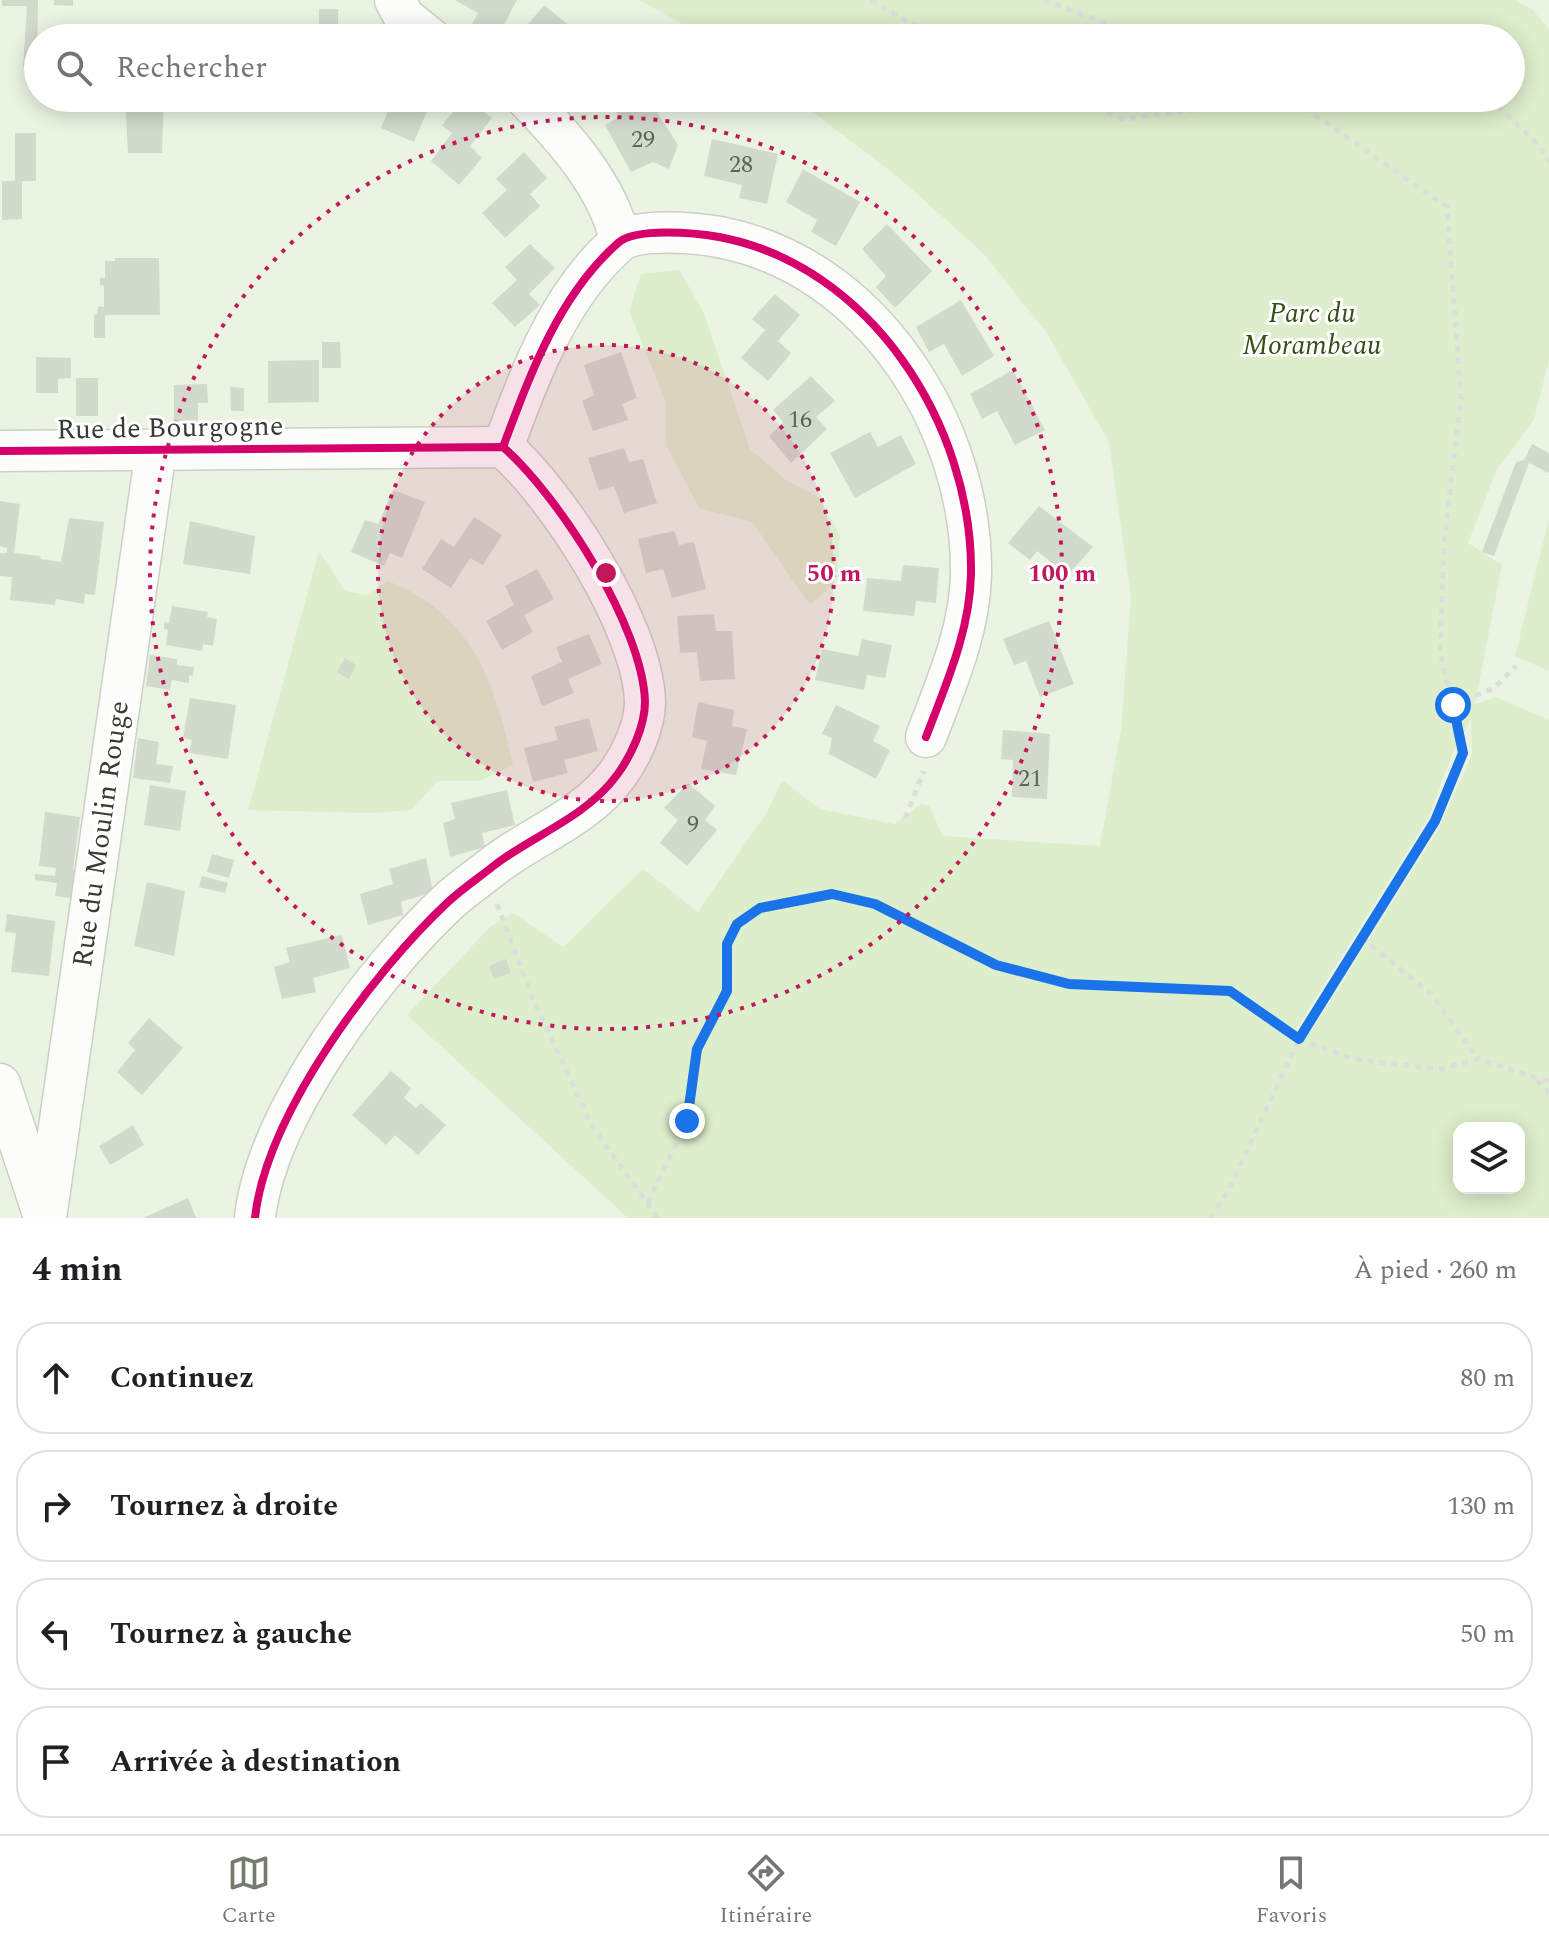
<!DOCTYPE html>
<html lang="fr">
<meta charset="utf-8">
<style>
body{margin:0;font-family:Spectral,serif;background:#f2f2f2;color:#202124}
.controls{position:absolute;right:24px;bottom:24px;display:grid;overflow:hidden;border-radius:16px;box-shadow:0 4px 20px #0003}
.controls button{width:72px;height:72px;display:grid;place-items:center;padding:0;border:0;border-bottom:2px solid #e0e0e0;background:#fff;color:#202124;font:40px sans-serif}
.stop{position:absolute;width:24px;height:24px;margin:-18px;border:6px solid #1a73e8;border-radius:50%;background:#fff}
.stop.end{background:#1a73e8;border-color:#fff;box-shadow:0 2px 8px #0008}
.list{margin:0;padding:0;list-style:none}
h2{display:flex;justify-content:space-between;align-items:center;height:104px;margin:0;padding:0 32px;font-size:34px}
h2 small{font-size:26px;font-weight:400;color:#757577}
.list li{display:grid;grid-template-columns:52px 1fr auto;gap:24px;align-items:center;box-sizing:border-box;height:112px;margin:0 16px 16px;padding:0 16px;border:2px solid #e0e0e0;border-radius:32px}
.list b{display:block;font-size:30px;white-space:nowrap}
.list em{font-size:26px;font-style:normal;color:#757577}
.icon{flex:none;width:44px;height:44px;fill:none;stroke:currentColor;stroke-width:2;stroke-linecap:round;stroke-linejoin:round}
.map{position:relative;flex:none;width:1549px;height:1218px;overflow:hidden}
.search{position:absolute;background:#fff;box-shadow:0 4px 20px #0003;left:24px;right:24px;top:24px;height:88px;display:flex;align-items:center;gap:20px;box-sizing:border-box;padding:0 28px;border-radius:44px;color:#757577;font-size:30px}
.sheet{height:616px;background:#fff}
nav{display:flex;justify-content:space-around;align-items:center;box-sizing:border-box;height:112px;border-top:2px solid #e0e0e0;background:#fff;font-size:22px;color:#757577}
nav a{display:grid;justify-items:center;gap:4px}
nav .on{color:#757c6f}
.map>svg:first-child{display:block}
</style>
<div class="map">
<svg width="1549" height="1218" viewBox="0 0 1549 1218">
<rect width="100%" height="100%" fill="#ebf4e3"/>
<g fill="#dec" fill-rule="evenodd">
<path d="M639 0H1516L1533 10 1549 29V360L1534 420 1497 469 1468 543 1502 565 1475 704 1496 697 1549 720V1218H628L407 1015 491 926 513 913 563 947 643 869 698 912 767 812 782 780 820 809 895 824 921 804 929 806 943 836 1100 846 1121 729 1131 597 1109 442 1046 332 983 253 899 178 795 98H1511V38H708ZM1471 719 1472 754 1437 831 1311 1032 1296 1030 1428 819 1453 752ZM1459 1128H1519V1188H1459Z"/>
<polygon points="679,270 703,311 750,449 786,480 818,497 840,535 837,581 810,605 752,522 699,508 666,445 666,402 629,311 641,274"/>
<polygon points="1549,519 1549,671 1515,656"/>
<path d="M319 551 345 591 366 595 388 581C473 615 495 682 513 765L480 781H437L412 810 372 813 248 810Z"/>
</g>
<g fill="#d2dacc">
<polygon points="2,0 38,0 37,67 23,67 27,6 2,6"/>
<polygon points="54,0 73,0 73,6 54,5"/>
<polygon points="455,0 517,0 497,38 471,26 478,13"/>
<polygon points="544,5 584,38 527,38 521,33"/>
<rect x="319" y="9" width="19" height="29"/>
<polygon points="125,98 164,98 162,153 128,153"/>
<polygon points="394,98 414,98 412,101 428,109 414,142 381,128"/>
<polygon points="465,98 492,118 470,146 482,158 459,185 431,161 452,133 442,125"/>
<polygon points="609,98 648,98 678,145 669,169 653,162 631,172 605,125 619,117"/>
<polygon points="15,133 36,133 36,181 22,181 22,219 2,220 2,181 15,181"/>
<polygon points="712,139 778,154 767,204 739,198 742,185 704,176"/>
<polygon points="524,152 547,178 530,194 540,206 505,238 482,213 507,190 496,179"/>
<polygon points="803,169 860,202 836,246 811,232 817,220 786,202"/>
<polygon points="887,224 932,271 895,308 876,287 886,276 862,249"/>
<polygon points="530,244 555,268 529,294 540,305 515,327 492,303 517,280 505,267"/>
<polygon points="115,258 159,258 160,315 105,315 105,338 94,338 94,315 97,314 98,306 104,307 104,286 100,285 100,278 105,278 105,261 115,261"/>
<polygon points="775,294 800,315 778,341 791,353 768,381 741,358 765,330 752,319"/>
<polygon points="961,300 994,356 962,376 944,344 929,352 916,327"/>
<polygon points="322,342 340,342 341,368 322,368"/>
<polygon points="621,352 637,398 622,404 628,420 593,431 582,401 594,395 584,365"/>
<polygon points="36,357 71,358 71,378 58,379 58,393 36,393"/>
<polygon points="319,360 319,402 268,403 268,361"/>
<polygon points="1013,370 1045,430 1015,445 997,411 982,419 970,394"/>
<polygon points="811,376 835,401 816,417 827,429 791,463 769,436 783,422 773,410"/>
<rect x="76" y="378" width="22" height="38"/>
<polygon points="207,384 208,403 198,403 198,425 174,425 174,385"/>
<polygon points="230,387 244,388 244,411 231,411"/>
<polygon points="870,432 878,447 901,435 916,464 855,498 830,453"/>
<polygon points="1532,444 1549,453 1549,473 1529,463 1494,556 1482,552 1516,462 1524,460"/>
<polygon points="624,448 629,462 643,459 657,503 624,513 614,486 599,491 588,458"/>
<polygon points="393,490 425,502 402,558 390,553 384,566 351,552 365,520 378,524"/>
<polygon points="0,501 20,504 14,553 40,556 41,559 61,562 69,518 104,522 95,595 85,594 84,604 56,599 55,605 10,600 12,577 0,576 0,553 7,553 7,548 0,546"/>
<polygon points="1039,506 1093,547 1068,575 1037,551 1030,560 1008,543"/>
<polygon points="474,517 502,535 483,565 470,558 451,588 422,569 441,539 454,547"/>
<polygon points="190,521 255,536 250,574 183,564"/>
<polygon points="674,531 679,545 694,542 706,589 672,598 663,569 646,573 638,539"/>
<polygon points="903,565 939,568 936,603 916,601 914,616 863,611 867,578 901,581"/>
<polygon points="537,569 554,599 524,615 533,632 502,650 486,621 514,605 505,586"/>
<polygon points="172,606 208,612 207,617 217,619 213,646 203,644 202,651 166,645 168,630 164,629 164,622 169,623"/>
<polygon points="714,614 716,631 732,631 735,679 700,681 697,652 680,653 677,616"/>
<polygon points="1049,621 1074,684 1040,697 1026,661 1014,665 1003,639"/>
<polygon points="589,634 602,664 568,679 574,693 542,706 531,676 562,662 556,647"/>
<polygon points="862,639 892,645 885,678 867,675 864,690 815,680 822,649 858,656"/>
<polygon points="150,655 177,659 177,665 194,667 193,676 189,675 189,683 172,680 170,690 146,686"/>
<polygon points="345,658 356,665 349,679 337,672"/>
<polygon points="190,698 236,705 228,759 189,753 192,740 183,738"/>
<polygon points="698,702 734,710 732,726 747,729 736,775 701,769 707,741 692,737"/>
<polygon points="836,705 880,726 873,741 890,750 876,779 829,754 832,738 822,734"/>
<polygon points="589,718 598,751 564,760 568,773 533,782 524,748 558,740 554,727"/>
<polygon points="1003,730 1050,734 1047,799 1012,797 1013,760 1001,759"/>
<polygon points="138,738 159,742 156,764 173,766 170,783 133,778"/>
<polygon points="688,783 715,806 705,820 717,830 687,866 660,843 678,820 664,808"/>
<polygon points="150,785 186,791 180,831 144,825"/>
<polygon points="507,790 515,825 482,833 485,847 450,857 443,823 455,819 451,803"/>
<polygon points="45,812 80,817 73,870 82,871 78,899 55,896 57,883 35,880 35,874 55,876 56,868 39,866"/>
<polygon points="212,854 234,860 229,878 207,872"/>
<polygon points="426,858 433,892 401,902 403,915 368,925 360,894 393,884 389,869"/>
<polygon points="202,876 228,883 225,893 199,887"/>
<polygon points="147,882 185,891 174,956 134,946"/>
<polygon points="7,914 55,921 49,976 11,972 16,933 5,932"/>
<polygon points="342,935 350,968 313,978 316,992 282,999 274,967 290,962 286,948"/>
<polygon points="506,959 511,973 494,979 489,966"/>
<polygon points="149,1018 183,1048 142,1095 117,1072 135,1050 128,1043"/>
<polygon points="391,1071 411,1088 404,1098 416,1108 421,1103 446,1125 418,1155 395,1135 386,1145 352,1115"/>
<polygon points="133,1125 144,1145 110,1165 99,1146"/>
<polygon points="188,1198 196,1218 143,1218"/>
</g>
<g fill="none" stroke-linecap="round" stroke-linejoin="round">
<defs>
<g id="minor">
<polyline points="395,0 404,17 430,38"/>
<path d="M526 98C564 137 608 186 620 240"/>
<path d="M503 447C530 375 558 296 618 243 635 227 697 233 719 237 870 265 973 425 971 574 970 631 946 684 926 737"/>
<path d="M0 451 503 447C559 496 643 627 645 702 645 726 631 756 617 775 586 817 536 834 496 864 480 877 463 888 448 902 373 972 266 1115 255 1218"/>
<polyline points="0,1084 43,1214"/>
<polyline points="46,1218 156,450"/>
</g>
</defs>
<use href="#minor" stroke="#cad1c4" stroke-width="43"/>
<g stroke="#dcdeda" stroke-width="5" stroke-dasharray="6 6" stroke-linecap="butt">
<polyline points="871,0 936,38"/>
<polyline points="1044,0 1143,38"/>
<polyline points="1074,98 1123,119 1290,98"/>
<polyline points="1489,98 1539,145 1549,162"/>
<polyline points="1453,705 1494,688 1516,666"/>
<polyline points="905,818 924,771"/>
<polyline points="497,904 533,999 592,1126 658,1218"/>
<polyline points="1362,938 1432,995 1478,1059"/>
<polyline points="1537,1080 1549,1094"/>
<polyline points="648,1203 687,1121 697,1049 727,991 727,944 737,924 760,908 832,894 875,904 996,965 1069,984 1230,991 1299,1039 1353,1059 1440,1069 1478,1059 1549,1082"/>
<polyline points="1210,1218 1227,1193 1299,1039 1435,821 1463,753 1440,652 1444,543 1461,398 1447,207 1291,98"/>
</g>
<use href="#minor" stroke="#fcfdfb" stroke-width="40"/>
<defs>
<g id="cycleway">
<path d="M503 447C530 375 558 296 618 243 635 227 697 233 719 237 870 265 973 425 971 574 970 631 946 684 926 737"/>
<path d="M0 451 503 447C559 496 643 627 645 702 645 726 631 756 617 775 586 817 536 834 496 864 480 877 463 888 448 902 373 972 266 1115 255 1218"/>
</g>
</defs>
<use href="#cycleway" stroke="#fff" stroke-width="13"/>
<use href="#cycleway" stroke="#d6006c" stroke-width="8"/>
</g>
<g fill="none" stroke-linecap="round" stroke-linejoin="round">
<polyline stroke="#1a73e8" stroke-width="10" points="687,1121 697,1049 727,991 727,944 737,924 760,908 832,894 875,904 996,965 1069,984 1230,991 1299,1039 1435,821 1463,753 1453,705"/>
</g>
<circle cx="606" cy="573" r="228" fill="#c2185b" fill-opacity=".12"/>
<g fill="none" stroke="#c2185b" stroke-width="4" stroke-dasharray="4 8">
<circle cx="606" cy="573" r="228"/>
<circle cx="606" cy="573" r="456"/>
</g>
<g text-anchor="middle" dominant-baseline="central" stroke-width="6" stroke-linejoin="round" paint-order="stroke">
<g font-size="24" fill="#5d6458">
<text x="643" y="140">29</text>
<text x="741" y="165">28</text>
<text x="800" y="420">16</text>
<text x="1030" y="779">21</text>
<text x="693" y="825">9</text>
</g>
<g font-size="28" font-style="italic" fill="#364e16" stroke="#fff">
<text x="1312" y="313">Parc du<tspan x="1312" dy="32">Morambeau</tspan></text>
</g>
<g font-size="28" fill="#363c31" stroke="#fff">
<text transform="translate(170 428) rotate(-1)">Rue de Bourgogne</text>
<text transform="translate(101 834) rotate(-82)">Rue du Moulin Rouge</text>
</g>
</g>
<circle cx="606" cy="573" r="12" fill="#c2185b" stroke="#fff" stroke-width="4"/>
<g font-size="24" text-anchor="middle" font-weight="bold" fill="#c2185b" stroke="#fff" stroke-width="6" stroke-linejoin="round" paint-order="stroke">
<text x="834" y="581">50 m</text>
<text x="1062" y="581">100 m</text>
</g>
</svg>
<div class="controls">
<button><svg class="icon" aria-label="layers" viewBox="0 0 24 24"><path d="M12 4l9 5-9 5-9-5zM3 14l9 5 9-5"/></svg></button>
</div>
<div class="stop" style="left:1453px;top:705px"></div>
<div class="stop end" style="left:687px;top:1121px"></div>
<div class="search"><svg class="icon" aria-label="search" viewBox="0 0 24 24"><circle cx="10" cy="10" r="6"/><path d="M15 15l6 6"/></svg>Rechercher</div>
</div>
<section class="sheet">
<h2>4 min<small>À pied · 260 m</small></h2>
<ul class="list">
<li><svg class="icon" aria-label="ahead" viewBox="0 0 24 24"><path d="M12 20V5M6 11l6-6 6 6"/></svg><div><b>Continuez</b></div><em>80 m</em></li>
<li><svg class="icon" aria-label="right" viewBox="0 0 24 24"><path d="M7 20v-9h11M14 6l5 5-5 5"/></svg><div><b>Tournez à droite</b></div><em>130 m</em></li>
<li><svg class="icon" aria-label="left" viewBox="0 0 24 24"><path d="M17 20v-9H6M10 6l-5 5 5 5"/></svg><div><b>Tournez à gauche</b></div><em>50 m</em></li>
<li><svg class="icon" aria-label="arrive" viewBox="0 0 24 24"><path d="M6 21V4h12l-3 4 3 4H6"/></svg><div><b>Arrivée à destination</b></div></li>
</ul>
</section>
<nav>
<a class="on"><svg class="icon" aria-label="map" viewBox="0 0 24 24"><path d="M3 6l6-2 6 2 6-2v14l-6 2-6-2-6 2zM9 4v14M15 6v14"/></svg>Carte</a>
<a><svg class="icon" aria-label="directions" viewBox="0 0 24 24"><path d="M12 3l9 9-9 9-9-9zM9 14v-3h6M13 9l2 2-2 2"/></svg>Itinéraire</a>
<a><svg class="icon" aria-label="saved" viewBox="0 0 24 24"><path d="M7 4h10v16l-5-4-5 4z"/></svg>Favoris</a>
</nav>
